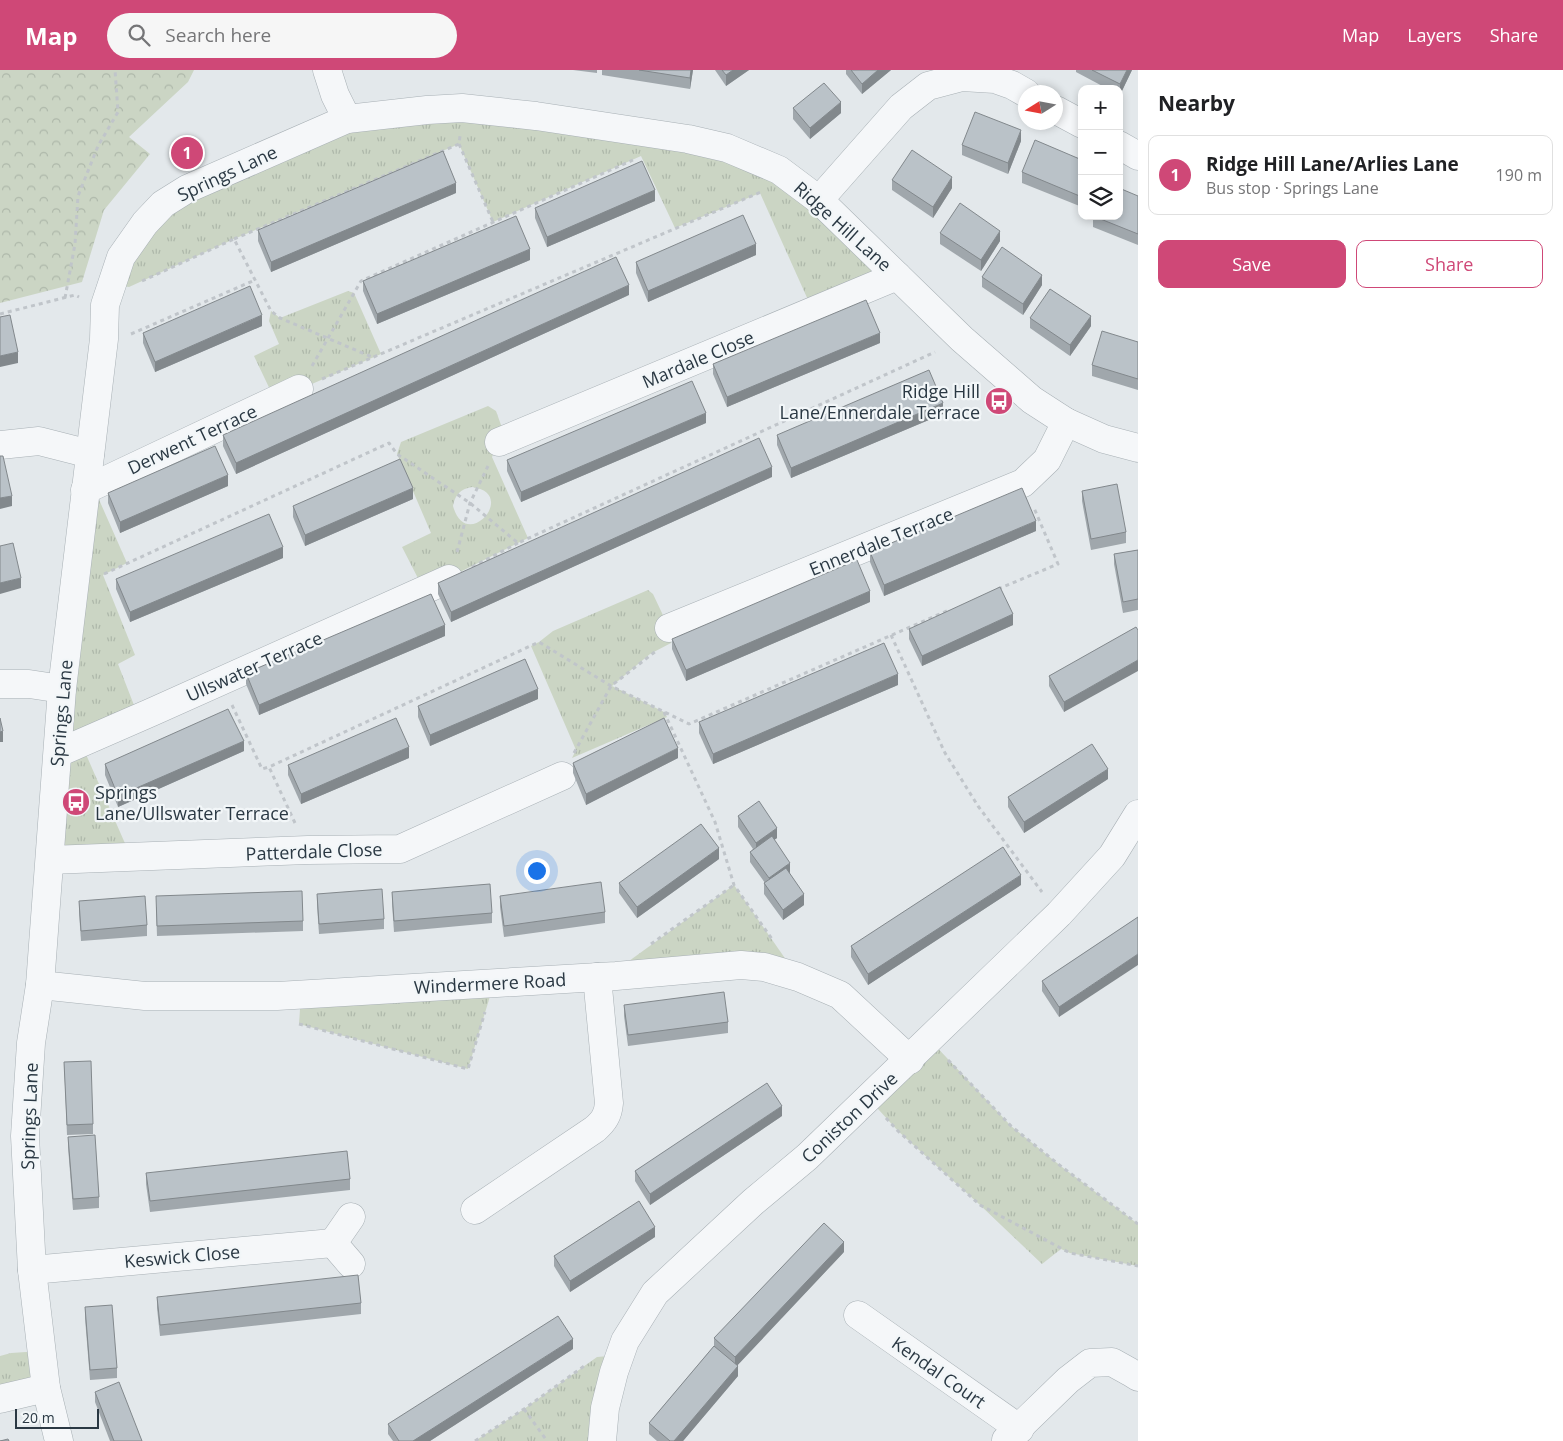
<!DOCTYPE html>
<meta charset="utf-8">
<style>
body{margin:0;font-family:"Open Sans",sans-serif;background:#f6f6f6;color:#202124}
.controls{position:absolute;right:15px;top:15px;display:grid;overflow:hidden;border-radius:10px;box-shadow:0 2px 8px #0003}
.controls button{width:45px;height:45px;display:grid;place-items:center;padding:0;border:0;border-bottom:1px solid #e0e0e0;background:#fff;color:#202124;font:25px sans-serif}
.compass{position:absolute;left:1018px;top:15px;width:45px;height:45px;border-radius:50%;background:#fff;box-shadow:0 2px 8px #0003;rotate:259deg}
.scale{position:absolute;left:15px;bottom:12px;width:84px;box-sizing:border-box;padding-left:5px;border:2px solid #2a3843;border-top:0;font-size:14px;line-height:18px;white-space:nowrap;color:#2a3843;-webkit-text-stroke:4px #f2f6f8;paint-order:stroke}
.you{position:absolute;left:536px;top:800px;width:18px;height:18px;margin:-12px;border:4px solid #fff;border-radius:50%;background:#1a73e8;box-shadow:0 0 0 8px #1a73e833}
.badge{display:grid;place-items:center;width:32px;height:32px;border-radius:50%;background:#cf4877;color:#fff;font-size:16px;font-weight:700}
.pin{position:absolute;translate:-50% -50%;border:2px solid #fff;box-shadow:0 1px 5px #0006}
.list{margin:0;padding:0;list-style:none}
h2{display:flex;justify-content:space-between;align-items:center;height:65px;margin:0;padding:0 20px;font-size:21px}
h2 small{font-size:16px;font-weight:400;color:#757577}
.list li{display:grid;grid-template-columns:32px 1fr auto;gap:15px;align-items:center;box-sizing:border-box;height:80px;margin:0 10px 10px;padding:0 10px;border:1px solid #e0e0e0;border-radius:10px}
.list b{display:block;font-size:19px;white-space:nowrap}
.list p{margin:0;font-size:16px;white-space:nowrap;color:#757577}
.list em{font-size:16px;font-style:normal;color:#757577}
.actions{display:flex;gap:10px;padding:15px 20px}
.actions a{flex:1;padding:11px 0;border:1px solid #cf4877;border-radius:10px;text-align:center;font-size:18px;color:#cf4877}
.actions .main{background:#cf4877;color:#fff}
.icon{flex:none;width:28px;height:28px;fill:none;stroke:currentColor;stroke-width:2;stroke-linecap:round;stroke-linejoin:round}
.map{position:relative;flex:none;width:1138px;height:1371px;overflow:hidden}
header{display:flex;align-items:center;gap:30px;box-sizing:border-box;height:70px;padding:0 25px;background:#cf4877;color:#fff}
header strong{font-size:24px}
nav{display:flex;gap:28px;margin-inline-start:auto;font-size:18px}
.search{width:350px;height:45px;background:#f6f6f6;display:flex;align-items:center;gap:12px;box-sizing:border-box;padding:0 18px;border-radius:28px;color:#757577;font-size:19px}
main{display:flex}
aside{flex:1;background:#fff}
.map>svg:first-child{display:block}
</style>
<header>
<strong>Map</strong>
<div class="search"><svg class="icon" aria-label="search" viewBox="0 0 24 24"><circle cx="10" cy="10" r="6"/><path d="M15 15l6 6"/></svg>Search here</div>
<nav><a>Map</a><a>Layers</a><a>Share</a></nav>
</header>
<main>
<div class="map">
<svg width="1138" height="1371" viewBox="0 0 1138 1371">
<defs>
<pattern id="grass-tufts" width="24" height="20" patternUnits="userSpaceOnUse" patternTransform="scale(1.25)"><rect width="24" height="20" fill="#cbd5c4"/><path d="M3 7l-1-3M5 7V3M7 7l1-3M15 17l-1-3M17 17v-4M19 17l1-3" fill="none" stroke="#aeb8aa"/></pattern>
<pattern id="park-crowns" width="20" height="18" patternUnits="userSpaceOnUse" patternTransform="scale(1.25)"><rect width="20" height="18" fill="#cbd5c4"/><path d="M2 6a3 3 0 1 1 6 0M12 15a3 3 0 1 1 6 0" fill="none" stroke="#aeb8aa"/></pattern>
</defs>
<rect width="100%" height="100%" fill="#e3e8eb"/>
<g fill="url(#grass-tufts)" fill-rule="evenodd">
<polygon points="427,40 727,78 897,206 813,241 760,123 675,158 641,86 493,152 459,74 234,169 129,217 111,214 145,153 347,49"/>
<polygon points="348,221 354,223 381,284 275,330 254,286 279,274 269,251 271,241 280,248"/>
<path d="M488 336 496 341 506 369 499 372 492 387 528 468 424 520 402 477 431 463 397 384 401 372ZM472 417C519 423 466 484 453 436 455 425 460 419 472 417Z"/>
<polygon points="93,416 127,493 103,505 135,585 118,594 139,648 81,673 131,787 50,790"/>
<polygon points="648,520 653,524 669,558 671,573 650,584 612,616 664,642 667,647 572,688 576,680 531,576 539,572 553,561"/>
<polygon points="734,815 798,907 616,906 629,891"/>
<polygon points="494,913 468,999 299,954 301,925"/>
<polygon points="930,970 1011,1056 1062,1097 1138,1154 1138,1196 1070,1183 1061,1179 1042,1194 980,1135 898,1061 869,1029"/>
<polygon points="41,1281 46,1318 0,1329 0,1286 11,1283"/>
<polygon points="620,1285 602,1371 475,1371 524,1339 597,1287"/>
</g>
<polygon fill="url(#park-crowns)" points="0,0 194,0 188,12 129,67 150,84 104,140 82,212 0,233"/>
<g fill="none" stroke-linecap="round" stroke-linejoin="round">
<defs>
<g id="minor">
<polyline points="327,0 335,25 347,49"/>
<polyline points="1056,40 1082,54"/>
<polyline points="1119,75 1138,86"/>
<polyline points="819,130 901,37 928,16 962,7 995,9 1012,15 1026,23"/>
<polyline points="499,372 897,206"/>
<polyline points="0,375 39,371 90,384"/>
<polyline points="85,420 299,319"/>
<polyline points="669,558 1023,413 1047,390 1066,352"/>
<polyline points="0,614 29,614 62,619"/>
<polyline points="58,683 152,642 449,509"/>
<polyline points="50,790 308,780 400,779 562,706"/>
<polyline points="40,915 145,926 277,926 616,906 741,895 764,897 798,907 840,925 910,990"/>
<path d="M475 1140 595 1059C604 1051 608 1045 609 1033L597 907"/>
<polyline points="351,1147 333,1173 351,1194"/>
<polyline points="32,1200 333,1173"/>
<polyline points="858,1245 1020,1359"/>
<polyline points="0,1329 46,1318"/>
<polyline points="1006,1370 1068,1310 1090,1293 1112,1292 1130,1302 1138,1307"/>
<polyline points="59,1371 46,1318 32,1200 25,1066 31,973 40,915 62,619 104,269 105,235 121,187 145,153 163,134 187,119 347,49 427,40 462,38 536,46 688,69 727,78 779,100 819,130 962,269 1032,330 1066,352 1104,369 1138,378"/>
<polyline points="602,1371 605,1338 614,1302 625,1271 655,1223 753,1132 807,1087 1059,844 1112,786 1138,744"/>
</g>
</defs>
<use href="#minor" stroke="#a8b0b5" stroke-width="29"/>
<g stroke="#c0c5ca" stroke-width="3" stroke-dasharray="4 4" stroke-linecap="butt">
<polyline points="459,74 493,152"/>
<polyline points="234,169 459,74 460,66"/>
<polyline points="142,211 234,169 271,241 280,248 372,287"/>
<polyline points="65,228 75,174 78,126 98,76 118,42 115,0"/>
<polyline points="0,244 75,225 79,227"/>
<polyline points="131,264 255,210"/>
<polyline points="312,296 361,211 633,90"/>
<polyline points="322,309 761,122"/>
<polyline points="457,482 470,433 488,396"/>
<polyline points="472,497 518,473"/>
<polyline points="104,504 389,373 397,384 470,433 518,473 935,282"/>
<polyline points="998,519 1058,494 1034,438"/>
<polyline points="891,565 945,683 978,736 1042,822"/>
<polyline points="232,635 262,699 269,697"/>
<polyline points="664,642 715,752 734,815 772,869"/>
<polyline points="574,683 611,616 656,581"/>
<polyline points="295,753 269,697 539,572 611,616 689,654 949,540"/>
<polyline points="651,874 734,815"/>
<polyline points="299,954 468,999 485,942"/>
<polyline points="948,990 1011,1056 1062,1097 1138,1154"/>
<polyline points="886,1048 898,1061 980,1135 1070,1183 1138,1196"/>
<polyline points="524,1339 547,1371"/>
<polyline points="475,1371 524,1339 587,1294"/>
</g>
<use href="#minor" stroke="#f5f7f9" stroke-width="28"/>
</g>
<g fill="#a0a7ac">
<polygon points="573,0 597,0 597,3"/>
<polygon points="602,0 693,0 690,19 602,5"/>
<polygon points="715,0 749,0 726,16"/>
<polygon points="846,0 891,0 862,24 846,4"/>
<polygon points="1076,0 1132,0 1120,25 1119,19 1108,19 1076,2"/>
<polygon points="793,38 841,43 810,69 793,49"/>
<polygon points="1021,71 1008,104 962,85 962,75"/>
<polygon points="1082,90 1082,137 1022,113 1022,102"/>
<polygon points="892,110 952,118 933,148 892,120"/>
<polygon points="456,123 271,202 258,171 258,160"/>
<polygon points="1138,126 1138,175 1093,157 1093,146"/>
<polygon points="655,131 547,177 535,148 535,138"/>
<polygon points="940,163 1000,171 981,201 940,174"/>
<polygon points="756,185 648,232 636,203 636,192"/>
<polygon points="530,190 377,254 363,221 363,211"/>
<polygon points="982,207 1042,215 1023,245 982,217"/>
<polygon points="629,225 236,404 223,376 223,365"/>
<polygon points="1030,248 1091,256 1070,286 1030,258"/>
<polygon points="262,256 155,302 143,273 143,263"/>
<polygon points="1138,272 1138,320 1092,306 1092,295"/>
<polygon points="880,273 727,337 713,304 713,294"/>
<polygon points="943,344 791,408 777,375 777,365"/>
<polygon points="706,353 521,432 507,401 507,390"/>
<polygon points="772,407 451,552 438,524 438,513"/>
<polygon points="228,416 120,463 108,433 108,423"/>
<polygon points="1082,421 1126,462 1126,473 1091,480 1082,431"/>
<polygon points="413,429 305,476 293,447 293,436"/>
<polygon points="1036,461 884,526 870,492 870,482"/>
<polygon points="1138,480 1138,540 1123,543 1114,494 1114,484"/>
<polygon points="283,488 130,552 116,519 116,509"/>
<polygon points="870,532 686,611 672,579 672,569"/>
<polygon points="1013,555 922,596 909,569 909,559"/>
<polygon points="1138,560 1064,642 1049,616 1049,606"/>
<polygon points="445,566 259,645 246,614 246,603"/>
<polygon points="898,615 713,694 699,663 699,652"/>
<polygon points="538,629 430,676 418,647 418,636"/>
<polygon points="244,681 118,737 105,705 105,694"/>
<polygon points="409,688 301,734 288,705 288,695"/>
<polygon points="678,688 586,735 573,703 573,693"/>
<polygon points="1108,709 1024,763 1008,737 1008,727"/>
<polygon points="738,746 777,768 774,770 804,835 783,850 764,824 764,813 765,813 750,792 750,782 753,779 738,757"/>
<polygon points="719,789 637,848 619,823 619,813"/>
<polygon points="1021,815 868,915 851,887 851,876"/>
<polygon points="392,822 492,843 492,853 394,862 392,833"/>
<polygon points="317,824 384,849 384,859 319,864 317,835"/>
<polygon points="500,826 605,842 605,853 504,867 500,837"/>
<polygon points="79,831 147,855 147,866 81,871 79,842"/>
<polygon points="156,837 303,851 303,861 157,866"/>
<polygon points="1138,847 1059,947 1042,921 1042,911"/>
<polygon points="624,935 728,952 728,963 628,976 624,946"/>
<polygon points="64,992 93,1054 93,1064 67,1065"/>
<polygon points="782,1046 650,1135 635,1111 635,1101"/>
<polygon points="68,1067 99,1127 99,1138 73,1140 68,1077"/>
<polygon points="146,1103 350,1109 350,1120 150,1142 146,1114"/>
<polygon points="655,1167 570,1222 554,1196 554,1186"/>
<polygon points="844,1182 737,1295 738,1306 683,1371 657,1371 649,1364 649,1353 714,1276 714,1268"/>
<polygon points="157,1227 361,1233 361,1244 160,1266 157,1238"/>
<polygon points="85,1237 117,1298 117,1308 90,1310 85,1248"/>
<polygon points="573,1279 430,1371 393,1371 388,1364 388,1354"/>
<polygon points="95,1322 142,1371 110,1371 95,1332"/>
</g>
<g fill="#82888c">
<polygon points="691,0 693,0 690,19 690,8"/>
<polygon points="733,0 749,0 726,16 726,5"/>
<polygon points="878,0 891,0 862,24 862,14"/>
<polygon points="1127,0 1132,0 1120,25 1120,14"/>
<polygon points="841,32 841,43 810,69 810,58"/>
<polygon points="1021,60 1021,71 1008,104 1008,93"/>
<polygon points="952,107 952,118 933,148 933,137"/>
<polygon points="456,113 456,123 271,202 271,192"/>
<polygon points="655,120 655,131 547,177 547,167"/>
<polygon points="1000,161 1000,171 981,201 981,190"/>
<polygon points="756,174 756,185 648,232 648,221"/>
<polygon points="530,179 530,190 377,254 377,244"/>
<polygon points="1042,205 1042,215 1023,245 1023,234"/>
<polygon points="629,215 629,225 236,404 236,393"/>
<polygon points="262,245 262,256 155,302 155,292"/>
<polygon points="1091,246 1091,256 1070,286 1070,275"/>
<polygon points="880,263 880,273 727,337 727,327"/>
<polygon points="18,282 18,293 0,297 0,286"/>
<polygon points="943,333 943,344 791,408 791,398"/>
<polygon points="706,343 706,353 521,432 521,422"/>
<polygon points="772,397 772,407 451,552 451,542"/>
<polygon points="228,405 228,416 120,463 120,452"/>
<polygon points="413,418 413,429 305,476 305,465"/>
<polygon points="12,426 12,436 0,439 0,428"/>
<polygon points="1036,451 1036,461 884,526 884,515"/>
<polygon points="283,477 283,488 130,552 130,542"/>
<polygon points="21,508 21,518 0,524 0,513"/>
<polygon points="870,521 870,532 686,611 686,600"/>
<polygon points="1013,544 1013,555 922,596 922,586"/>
<polygon points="445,555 445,566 259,645 259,635"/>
<polygon points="1138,590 1138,601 1064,642 1064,632"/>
<polygon points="898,604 898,615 713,694 713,684"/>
<polygon points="538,619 538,629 430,676 430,665"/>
<polygon points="3,661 3,672 0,672 0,662"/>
<polygon points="244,671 244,681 118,737 118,726"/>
<polygon points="409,677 409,688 301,734 301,724"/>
<polygon points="678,678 678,688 586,735 586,724"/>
<polygon points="1108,699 1108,709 1024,763 1024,752"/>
<polygon points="777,758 777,768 756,783 756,773"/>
<polygon points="719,778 719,789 637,848 637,837"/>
<polygon points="790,793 790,803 769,818 769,808"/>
<polygon points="1021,805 1021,815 868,915 868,904"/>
<polygon points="804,824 804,835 783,850 783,840"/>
<polygon points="1138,884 1138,895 1059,947 1059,937"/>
<polygon points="782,1036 782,1046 650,1135 650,1124"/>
<polygon points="655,1157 655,1167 570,1222 570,1211"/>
<polygon points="844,1172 844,1182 735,1298 735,1287"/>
<polygon points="573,1269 573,1279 430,1371 413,1371"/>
<polygon points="738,1296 738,1306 683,1371 674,1371"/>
</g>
<g fill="#bac2c8" stroke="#82888c">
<polygon points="639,0 691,0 690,8"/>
<polygon points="722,0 733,0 726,5"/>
<polygon points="851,0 878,0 862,14"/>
<polygon points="1092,0 1127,0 1120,14"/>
<polygon points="824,13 841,32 810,58 793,38"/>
<polygon points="975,42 1021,60 1008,93 962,75"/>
<polygon points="1035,70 1082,90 1082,127 1022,102"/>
<polygon points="912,80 952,107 933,137 892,110"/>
<polygon points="443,81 456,113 271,192 258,160"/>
<polygon points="642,91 655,120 547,167 535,138"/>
<polygon points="1119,118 1138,126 1138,164 1093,146 1119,146"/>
<polygon points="960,133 1000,161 981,190 940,163"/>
<polygon points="743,145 756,174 648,221 636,192"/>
<polygon points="516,146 530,179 377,244 363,211"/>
<polygon points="1002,177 1042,205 1023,234 982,207"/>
<polygon points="616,187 629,215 236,393 223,365"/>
<polygon points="250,216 262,245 155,292 143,263"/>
<polygon points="1050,219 1091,246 1070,275 1030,248"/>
<polygon points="866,230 880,263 727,327 713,294"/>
<polygon points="10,245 18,282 0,286 0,247"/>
<polygon points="1102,261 1138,272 1138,309 1092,295"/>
<polygon points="929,300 943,333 791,398 777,365"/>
<polygon points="692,311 706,343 521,422 507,390"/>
<polygon points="759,368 772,397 451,542 438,513"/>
<polygon points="215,376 228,405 120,452 108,423"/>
<polygon points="0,386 3,386 12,426 0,428"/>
<polygon points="400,389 413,418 305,465 293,436"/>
<polygon points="1117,414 1126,462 1091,469 1082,421"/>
<polygon points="1022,418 1036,451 884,515 870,482"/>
<polygon points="269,444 283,477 130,542 116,509"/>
<polygon points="13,473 21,508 0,513 0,476"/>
<polygon points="1138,480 1138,529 1123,532 1114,484"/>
<polygon points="857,490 870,521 686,600 672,569"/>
<polygon points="1000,517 1013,544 922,586 909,559"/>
<polygon points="431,524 445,555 259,635 246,603"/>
<polygon points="1136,557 1138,560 1138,590 1064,632 1049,606"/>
<polygon points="884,573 898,604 713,684 699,652"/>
<polygon points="525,589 538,619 430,665 418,636"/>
<polygon points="228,639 244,671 118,726 105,694"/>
<polygon points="0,648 3,661 0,662"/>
<polygon points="396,648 409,677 301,724 288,695"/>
<polygon points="664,648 678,678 586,724 573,693"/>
<polygon points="1092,674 1108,699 1024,752 1008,727"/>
<polygon points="759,731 777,758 756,773 738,746"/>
<polygon points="701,754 719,778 637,837 619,813"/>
<polygon points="772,766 790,793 769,808 750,782"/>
<polygon points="1003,777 1021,805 868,904 851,876"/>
<polygon points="786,798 804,824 783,840 764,813"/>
<polygon points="601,812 605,842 504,856 500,826"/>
<polygon points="490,814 492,843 394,851 392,822"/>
<polygon points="382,819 384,849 319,854 317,824"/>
<polygon points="302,821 303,851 157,856 156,826"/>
<polygon points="145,826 147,855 81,861 79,831"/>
<polygon points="1138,847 1138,884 1059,937 1042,911"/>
<polygon points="724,922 728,952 628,965 624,935"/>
<polygon points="91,991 93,1054 67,1055 64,992"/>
<polygon points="767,1013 782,1036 650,1124 635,1101"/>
<polygon points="95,1065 99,1127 73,1129 68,1067"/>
<polygon points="347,1081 350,1109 150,1131 146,1103"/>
<polygon points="639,1131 655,1157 570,1211 554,1186"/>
<polygon points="824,1153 844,1172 735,1287 714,1268"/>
<polygon points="358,1205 361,1233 160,1255 157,1227"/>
<polygon points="112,1235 117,1298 90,1300 85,1237"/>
<polygon points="558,1246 573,1269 413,1371 399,1371 388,1354"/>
<polygon points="714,1276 738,1296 674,1371 670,1371 649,1353"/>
<polygon points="119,1312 142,1371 114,1371 95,1322"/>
<polygon points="8,1369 9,1371 0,1371"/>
</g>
<defs>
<symbol id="bus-disc" viewBox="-11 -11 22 22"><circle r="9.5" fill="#cf4877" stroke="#f2f6f8"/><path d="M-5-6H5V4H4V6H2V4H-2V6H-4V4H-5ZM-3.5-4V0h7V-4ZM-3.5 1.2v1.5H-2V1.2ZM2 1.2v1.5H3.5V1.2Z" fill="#fff"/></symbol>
</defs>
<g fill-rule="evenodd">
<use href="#bus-disc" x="983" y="315" width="32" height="32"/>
<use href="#bus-disc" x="60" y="716" width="32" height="32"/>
</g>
<g text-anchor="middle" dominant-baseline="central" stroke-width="4.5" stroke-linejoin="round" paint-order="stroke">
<g font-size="18" fill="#2a3843" stroke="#f2f6f8">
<text transform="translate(227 103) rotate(-25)">Springs Lane</text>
<text transform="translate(843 156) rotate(42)">Ridge Hill Lane</text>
<text transform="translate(698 289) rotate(-23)">Mardale Close</text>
<text transform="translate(192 369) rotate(-25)">Derwent Terrace</text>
<text transform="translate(881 471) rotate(-22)">Ennerdale Terrace</text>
<text transform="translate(254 596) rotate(-24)">Ullswater Terrace</text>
<text transform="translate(61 643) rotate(-85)">Springs Lane</text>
<text transform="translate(314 781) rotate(-2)">Patterdale Close</text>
<text transform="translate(490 913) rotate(-3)">Windermere Road</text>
<text transform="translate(29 1046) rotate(-88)">Springs Lane</text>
<text transform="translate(849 1047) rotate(-43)">Coniston Drive</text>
<text transform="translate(182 1186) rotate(-5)">Keswick Close</text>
<text transform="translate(939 1302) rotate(35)">Kendal Court</text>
</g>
<g font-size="18" fill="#2a3843" stroke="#f2f6f8" text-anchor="end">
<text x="980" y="321">Ridge Hill<tspan x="980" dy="21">Lane/Ennerdale Terrace</tspan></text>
<text x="95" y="722" text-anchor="start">Springs<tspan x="95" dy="21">Lane/Ullswater Terrace</tspan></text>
</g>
</g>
</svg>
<div class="controls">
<button>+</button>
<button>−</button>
<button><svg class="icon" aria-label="layers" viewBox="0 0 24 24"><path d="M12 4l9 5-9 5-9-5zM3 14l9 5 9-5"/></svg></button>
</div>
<svg class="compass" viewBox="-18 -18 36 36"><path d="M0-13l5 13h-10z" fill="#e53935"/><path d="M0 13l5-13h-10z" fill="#757577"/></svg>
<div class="scale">20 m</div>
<div class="you"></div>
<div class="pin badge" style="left:187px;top:83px">1</div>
</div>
<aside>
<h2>Nearby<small></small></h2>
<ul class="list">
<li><span class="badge">1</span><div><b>Ridge Hill Lane/Arlies Lane</b><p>Bus stop · Springs Lane</p></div><em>190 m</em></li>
</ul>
<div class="actions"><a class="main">Save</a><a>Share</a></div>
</aside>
</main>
